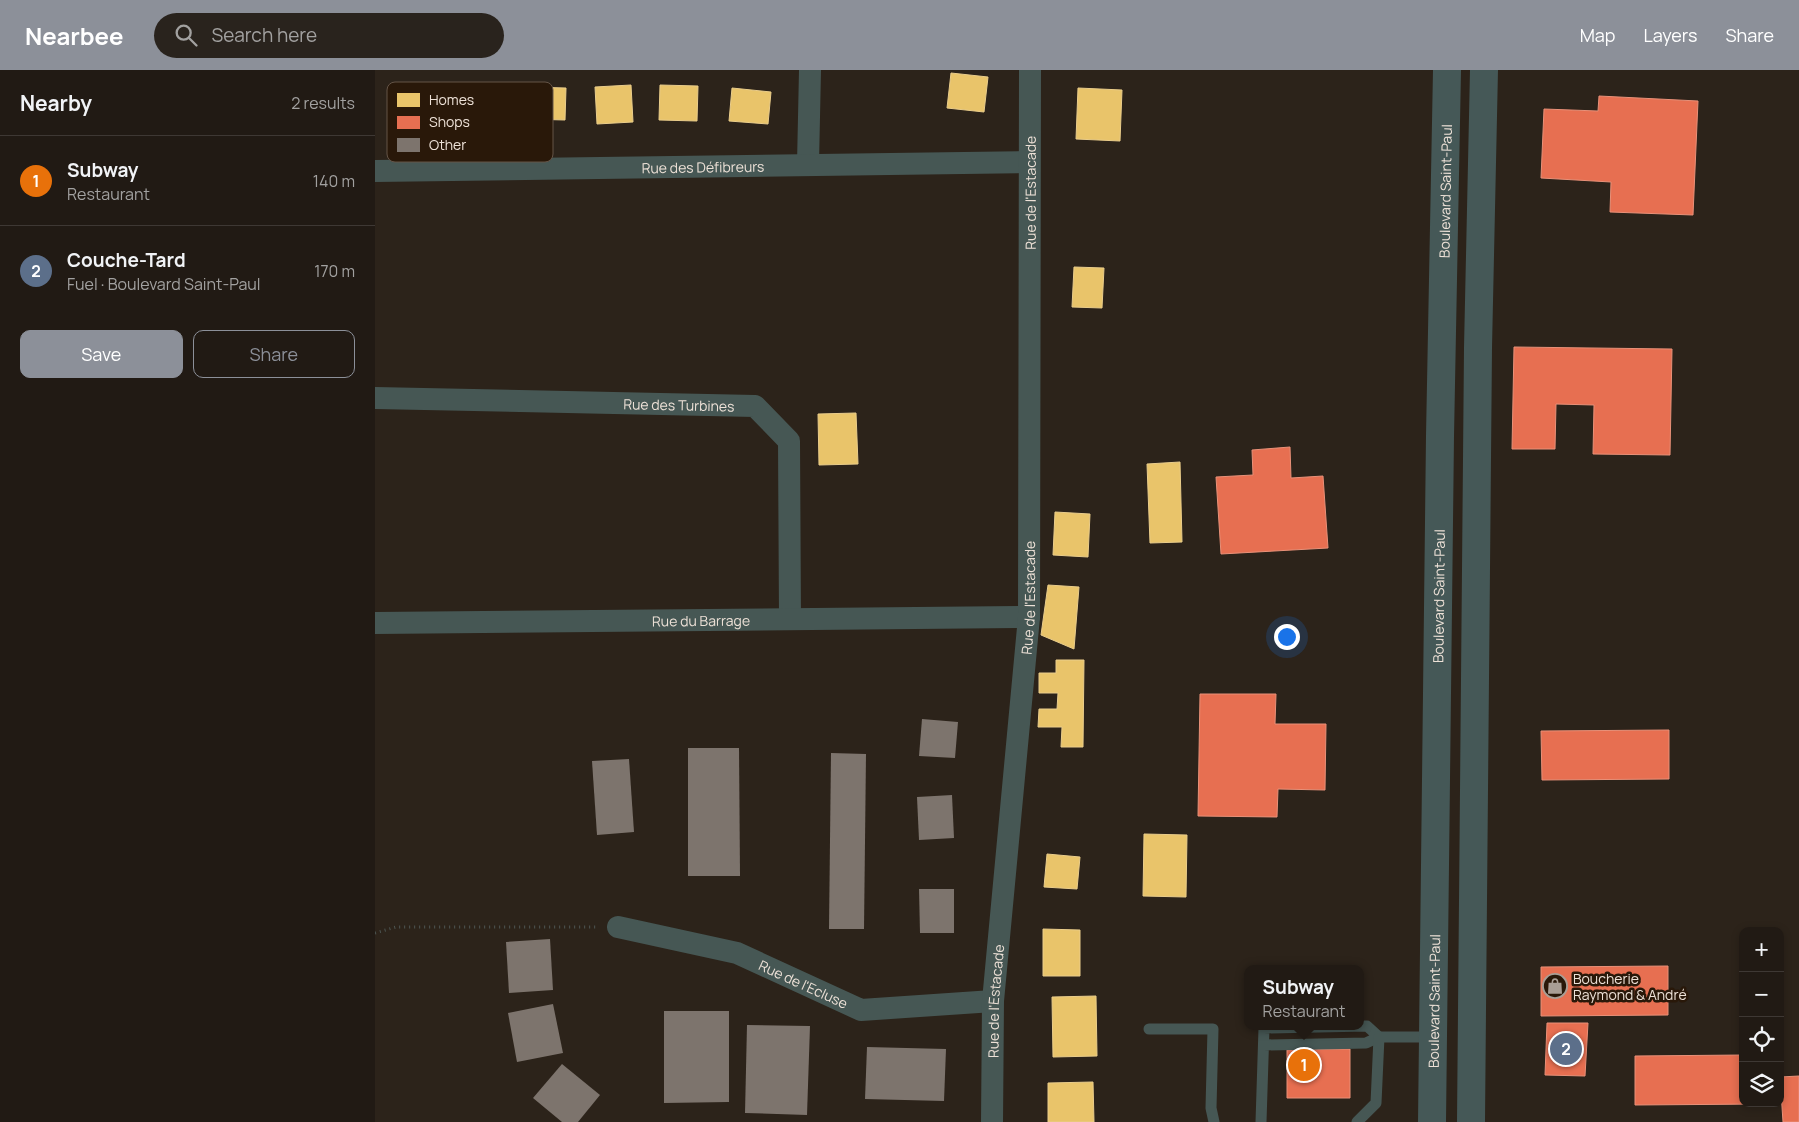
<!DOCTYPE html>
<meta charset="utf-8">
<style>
body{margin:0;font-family:Manrope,sans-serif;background:#29231d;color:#f1f3f6}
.controls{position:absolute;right:15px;bottom:15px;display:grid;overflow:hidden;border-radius:10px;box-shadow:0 2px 8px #0003}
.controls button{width:45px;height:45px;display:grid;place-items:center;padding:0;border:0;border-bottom:1px solid #3e3834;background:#211a14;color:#f1f3f6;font:25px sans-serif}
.you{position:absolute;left:911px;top:566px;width:18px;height:18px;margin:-12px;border:4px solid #fff;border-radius:50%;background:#1a73e8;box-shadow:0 0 0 8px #1a73e833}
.badge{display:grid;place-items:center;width:32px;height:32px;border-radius:50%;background:#8c9099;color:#fff;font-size:16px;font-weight:700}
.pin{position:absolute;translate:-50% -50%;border:2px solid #fff;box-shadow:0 1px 5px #0006}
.popup{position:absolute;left:869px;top:895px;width:120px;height:65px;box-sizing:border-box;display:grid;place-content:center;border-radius:10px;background:#211a14;filter:drop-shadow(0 1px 4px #0005);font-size:16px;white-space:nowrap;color:#a2a1a0}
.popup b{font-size:19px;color:#f1f3f6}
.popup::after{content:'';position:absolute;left:50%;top:100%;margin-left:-10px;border:10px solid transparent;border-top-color:#211a14}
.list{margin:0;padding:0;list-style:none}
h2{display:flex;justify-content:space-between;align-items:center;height:65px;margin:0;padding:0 20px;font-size:21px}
h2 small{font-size:16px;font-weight:400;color:#a2a1a0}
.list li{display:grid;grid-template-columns:32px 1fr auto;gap:15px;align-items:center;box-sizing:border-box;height:90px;padding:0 20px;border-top:1px solid #3e3834}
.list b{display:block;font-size:19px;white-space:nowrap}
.list p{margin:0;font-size:16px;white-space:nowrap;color:#a2a1a0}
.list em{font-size:16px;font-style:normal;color:#a2a1a0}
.actions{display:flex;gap:10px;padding:15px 20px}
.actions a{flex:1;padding:11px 0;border:1px solid #8c9099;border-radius:10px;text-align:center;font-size:18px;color:#8c9099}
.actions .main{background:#8c9099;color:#fff}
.icon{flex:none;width:28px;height:28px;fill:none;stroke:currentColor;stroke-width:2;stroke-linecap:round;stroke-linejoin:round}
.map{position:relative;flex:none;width:1424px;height:1052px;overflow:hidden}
header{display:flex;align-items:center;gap:30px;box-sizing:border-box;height:70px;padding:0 25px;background:#8c9099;color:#fff}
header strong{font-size:24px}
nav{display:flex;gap:28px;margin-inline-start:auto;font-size:18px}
.search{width:350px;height:45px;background:#29231d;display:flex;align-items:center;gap:12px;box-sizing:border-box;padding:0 18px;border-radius:28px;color:#a2a1a0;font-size:19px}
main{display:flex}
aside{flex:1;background:#211a14}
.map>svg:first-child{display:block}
</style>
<header>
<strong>Nearbee</strong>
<div class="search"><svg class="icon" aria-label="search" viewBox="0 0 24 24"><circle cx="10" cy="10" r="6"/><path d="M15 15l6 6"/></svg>Search here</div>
<nav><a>Map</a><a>Layers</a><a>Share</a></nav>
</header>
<main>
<aside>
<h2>Nearby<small>2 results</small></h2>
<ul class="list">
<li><span class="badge" style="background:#e8710a">1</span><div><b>Subway</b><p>Restaurant</p></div><em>140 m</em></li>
<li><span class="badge" style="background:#5c6f8a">2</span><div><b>Couche-Tard</b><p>Fuel · Boulevard Saint-Paul</p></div><em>170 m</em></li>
</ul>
<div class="actions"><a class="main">Save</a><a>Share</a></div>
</aside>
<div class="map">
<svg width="1424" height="1052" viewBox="0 0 1424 1052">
<rect width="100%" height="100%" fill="#2c231a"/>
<g fill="#e9c46a" stroke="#eacd8b">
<polygon points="576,3 613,7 609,42 572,38"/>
<polygon points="87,14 127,14 126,51 86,51"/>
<polygon points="256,15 258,52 222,54 220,17"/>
<polygon points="285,15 323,16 322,51 284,50"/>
<polygon points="153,17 191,18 190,50 152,49"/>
<polygon points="357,18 396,22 393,54 354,51"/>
<polygon points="703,18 747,20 745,71 701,69"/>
<polygon points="699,197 729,198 727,238 697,237"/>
<polygon points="481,343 483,394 444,395 443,344"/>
<polygon points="805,392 807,472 775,473 772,394"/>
<polygon points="680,442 715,444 713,487 678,485"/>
<polygon points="673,515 704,517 699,579 666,565"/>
<polygon points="681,590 709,590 708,677 686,677 687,657 663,657 664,639 682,639 683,623 664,623 664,603 681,603"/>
<polygon points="769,764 812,765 811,827 768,826"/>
<polygon points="672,784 705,787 702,819 669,817"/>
<polygon points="668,859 705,860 705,906 668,906"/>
<polygon points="721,926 722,986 678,987 677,927"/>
<polygon points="718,1012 719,1052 673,1052 673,1013"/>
</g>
<g fill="#e76f51" stroke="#e99179">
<polygon points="1224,26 1323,31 1318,145 1235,142 1236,112 1166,108 1169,39 1223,41"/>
<polygon points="1139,277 1297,279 1295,385 1218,384 1219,335 1181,334 1180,379 1137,379"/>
<polygon points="915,377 916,408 948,406 953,478 846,484 841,407 878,405 877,380"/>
<polygon points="825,624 901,624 900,654 951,654 950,720 903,719 902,747 823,746"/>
<polygon points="1294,660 1294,709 1167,710 1166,661"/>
<polygon points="1293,896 1293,945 1166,946 1166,897"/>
<polygon points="1172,953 1213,953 1210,1006 1170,1005"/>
<polygon points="975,979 975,1028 912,1028 912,980"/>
<polygon points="1368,985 1368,1033 1387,1034 1260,1035 1260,986"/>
<polygon points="1424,1006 1424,1052 1408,1052 1405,1007"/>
</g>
<g fill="#7d746d">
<polygon points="547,649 583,652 580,688 544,686"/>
<polygon points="313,678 364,678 365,806 313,806"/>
<polygon points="456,683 491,684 489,859 454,859"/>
<polygon points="254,689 259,762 222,765 217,691"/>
<polygon points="577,725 579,768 544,770 542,727"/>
<polygon points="544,819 579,819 579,863 545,863"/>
<polygon points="175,869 178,920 134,923 131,872"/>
<polygon points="178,934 188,983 142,992 133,943"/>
<polygon points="289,941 354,941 354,1032 289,1033"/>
<polygon points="372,955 435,956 432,1045 370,1043"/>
<polygon points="492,977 571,979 569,1031 490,1029"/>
<polygon points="187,994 225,1025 203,1052 187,1052 158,1028"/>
</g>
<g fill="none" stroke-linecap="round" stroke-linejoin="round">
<polyline stroke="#4d5653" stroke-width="3" stroke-dasharray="1 4" stroke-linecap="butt" points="0,863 21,857 222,857"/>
<g stroke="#465754" stroke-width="11">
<polyline points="774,959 838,959 836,1038 839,1052"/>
<polyline points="886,1052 889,958 992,956 1004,967 991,973 889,975"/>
<polyline points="982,1052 1001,1033 1004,967 1058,967"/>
</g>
<g stroke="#465754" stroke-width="22">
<polyline points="433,94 435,0"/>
<path id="s1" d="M0 101 654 92"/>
<path id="s2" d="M0 328 380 336 414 371 415 549"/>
<path id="s3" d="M0 553 654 547"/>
<path id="s4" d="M243 857 362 883 486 940 618 931"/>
<path id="s5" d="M617 1052 618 931 654 547 655 0"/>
</g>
<g stroke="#455857" stroke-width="28">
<path id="s6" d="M1057 1052 1065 366 1072 0"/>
<polyline points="1096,1052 1103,278 1109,0"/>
</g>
</g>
<defs>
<symbol id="shop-ring" viewBox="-11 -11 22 22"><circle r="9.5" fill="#291809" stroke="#a99e95" stroke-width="1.5"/><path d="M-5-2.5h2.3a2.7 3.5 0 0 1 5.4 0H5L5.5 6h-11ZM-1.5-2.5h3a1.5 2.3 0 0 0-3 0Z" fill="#a99e95"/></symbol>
</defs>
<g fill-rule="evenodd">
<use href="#shop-ring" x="1166" y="902" width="28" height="28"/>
</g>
<g text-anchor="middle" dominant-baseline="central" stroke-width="5" stroke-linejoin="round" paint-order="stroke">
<g font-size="14" fill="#ede1d7" stroke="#291809">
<text stroke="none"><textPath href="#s1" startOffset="328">Rue des Défibreurs</textPath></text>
<text stroke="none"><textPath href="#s6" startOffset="931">Boulevard Saint-Paul</textPath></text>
<text stroke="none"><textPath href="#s5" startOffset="931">Rue de l'Estacade</textPath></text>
<text stroke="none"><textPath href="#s2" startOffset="304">Rue des Turbines</textPath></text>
<text stroke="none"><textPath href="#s6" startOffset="526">Boulevard Saint-Paul</textPath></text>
<text stroke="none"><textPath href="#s5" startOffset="526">Rue de l'Estacade</textPath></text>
<text stroke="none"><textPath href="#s3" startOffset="326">Rue du Barrage</textPath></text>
<text stroke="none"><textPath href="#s4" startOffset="195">Rue de l'Ecluse</textPath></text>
<text stroke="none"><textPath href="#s5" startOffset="121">Rue de l'Estacade</textPath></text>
<text stroke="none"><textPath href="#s6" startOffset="121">Boulevard Saint-Paul</textPath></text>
</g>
<g font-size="14" fill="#ede1d7" stroke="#291809" text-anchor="start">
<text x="1198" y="908">Boucherie<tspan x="1198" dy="16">Raymond &amp; André</tspan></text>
</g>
</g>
<rect x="12" y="12" width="166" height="80" rx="8" fill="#291809" stroke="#645447" stroke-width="1"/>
<rect x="22" y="23" width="23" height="14" fill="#e9c46a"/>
<rect x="22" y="46" width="23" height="13" fill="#e76f51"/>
<rect x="22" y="68" width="23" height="14" fill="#7d746d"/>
<g font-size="14" fill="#ede1d7">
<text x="54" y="35">Homes</text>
<text x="54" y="57">Shops</text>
<text x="54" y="80">Other</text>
</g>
</svg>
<div class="controls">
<button>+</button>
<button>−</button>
<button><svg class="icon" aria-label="locate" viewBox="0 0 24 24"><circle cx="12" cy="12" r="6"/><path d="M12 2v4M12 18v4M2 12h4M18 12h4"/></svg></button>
<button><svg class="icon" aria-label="layers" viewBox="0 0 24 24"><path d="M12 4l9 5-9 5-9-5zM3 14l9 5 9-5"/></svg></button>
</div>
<div class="you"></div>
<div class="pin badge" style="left:929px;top:995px;background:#e8710a">1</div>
<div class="popup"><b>Subway</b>Restaurant</div>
<div class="pin badge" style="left:1191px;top:979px;background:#5c6f8a">2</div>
</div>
</main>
